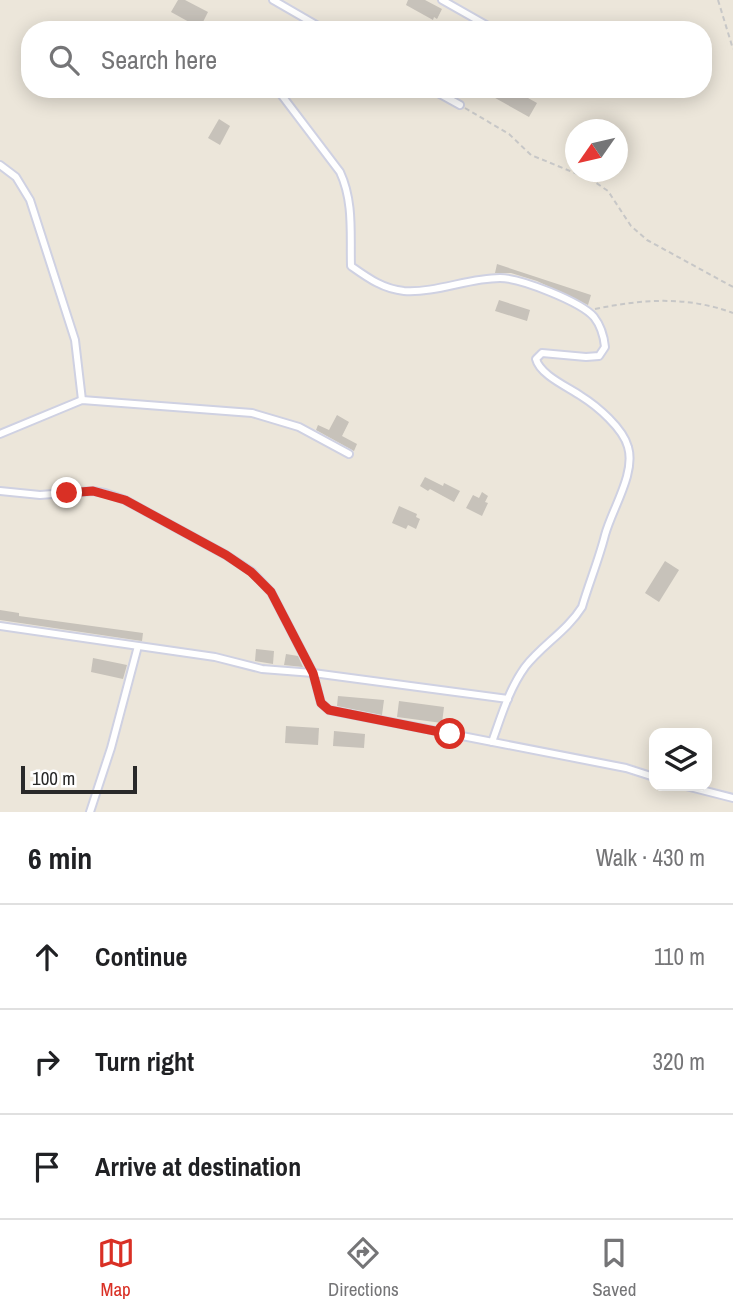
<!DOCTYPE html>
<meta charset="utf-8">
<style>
body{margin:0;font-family:"Archivo Narrow",sans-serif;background:#f2f2f2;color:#202124}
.controls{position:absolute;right:21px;bottom:21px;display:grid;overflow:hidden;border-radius:14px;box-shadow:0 4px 18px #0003}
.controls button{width:63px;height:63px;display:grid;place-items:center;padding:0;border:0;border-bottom:2px solid #e0e0e0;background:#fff;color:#202124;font:35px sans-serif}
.compass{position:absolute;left:565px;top:119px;width:63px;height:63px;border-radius:50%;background:#fff;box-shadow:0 4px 18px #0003;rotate:236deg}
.scale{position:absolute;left:21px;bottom:18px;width:116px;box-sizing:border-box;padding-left:7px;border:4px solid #292929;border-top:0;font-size:19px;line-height:24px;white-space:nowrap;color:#292929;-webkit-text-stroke:5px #fff;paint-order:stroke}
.stop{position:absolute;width:21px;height:21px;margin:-16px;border:5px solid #d93025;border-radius:50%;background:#fff}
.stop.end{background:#d93025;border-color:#fff;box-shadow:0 2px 7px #0008}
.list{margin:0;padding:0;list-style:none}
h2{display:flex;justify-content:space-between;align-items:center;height:91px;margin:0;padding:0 28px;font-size:30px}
h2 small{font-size:23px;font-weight:400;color:#757577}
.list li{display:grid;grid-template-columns:46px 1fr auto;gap:21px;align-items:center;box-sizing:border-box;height:105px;padding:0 28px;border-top:2px solid #e0e0e0}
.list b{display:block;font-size:26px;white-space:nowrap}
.list em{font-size:23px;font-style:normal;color:#757577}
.icon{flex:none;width:38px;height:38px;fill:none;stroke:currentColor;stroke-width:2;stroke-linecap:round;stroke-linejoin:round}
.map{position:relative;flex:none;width:733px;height:812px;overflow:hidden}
.search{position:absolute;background:#fff;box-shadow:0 4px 18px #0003;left:21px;right:21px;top:21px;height:77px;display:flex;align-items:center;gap:18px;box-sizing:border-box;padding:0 24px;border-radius:28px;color:#757577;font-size:26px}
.sheet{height:406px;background:#fff}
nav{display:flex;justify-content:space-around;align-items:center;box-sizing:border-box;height:98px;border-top:2px solid #e0e0e0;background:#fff;font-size:19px;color:#757577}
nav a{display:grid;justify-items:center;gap:4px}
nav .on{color:#d93025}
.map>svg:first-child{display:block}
</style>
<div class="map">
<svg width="733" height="812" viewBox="0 0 733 812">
<rect width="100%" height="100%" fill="#ece6da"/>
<g fill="#c7c2ba">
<polygon points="178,0 185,0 208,12 200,28 171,12"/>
<polygon points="408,0 425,0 442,9 437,19 434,17 433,20 406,5"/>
<polygon points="491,89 512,89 537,103 529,117 488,94"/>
<polygon points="219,119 230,126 220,145 208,138"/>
<polygon points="497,264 591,295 588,305 537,281 511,273 495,273"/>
<polygon points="499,300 530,310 527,321 495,311"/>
<polygon points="337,415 349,422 342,436 357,444 354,451 316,430 318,425 329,430"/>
<polygon points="425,477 443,486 444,483 460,491 454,502 430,489 428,491 420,486"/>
<polygon points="482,492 488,496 485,502 488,503 482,516 466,508 473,495 479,498"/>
<polygon points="399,506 417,514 416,517 420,519 416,529 408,525 406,529 392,523"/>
<polygon points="665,561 679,570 659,602 645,593"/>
<polygon points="0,610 19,613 19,616 143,633 142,641 0,620"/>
<polygon points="256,649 274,651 273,664 255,661"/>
<polygon points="286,654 298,656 303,667 284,665"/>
<polygon points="93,658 127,665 123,679 91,672"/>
<polygon points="338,696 384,700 382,715 337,706"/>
<polygon points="399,701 444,707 442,723 397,717"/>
<polygon points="286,726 319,728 318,745 285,743"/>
<polygon points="334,731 365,734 364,748 333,746"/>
</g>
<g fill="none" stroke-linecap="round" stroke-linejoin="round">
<defs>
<g id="minor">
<polyline points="273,0 325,30"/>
<polyline points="442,0 495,30"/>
<path d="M277 89 340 172C354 202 350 235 351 266 368 278 383 289 404 291 437 293 468 278 500 278 521 278 581 302 594 317 601 326 604 337 605 347L599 356 586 357 542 353 536 359C540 375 568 387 581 396 597 406 623 428 628 447 636 473 612 509 605 535 599 559 589 583 582 607 567 631 542 645 525 667 509 689 501 717 492 742"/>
<polyline points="431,89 460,105"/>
<polyline points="0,165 16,177 30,200 75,340 82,400"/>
<polyline points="0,434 82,400 252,413 299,427 349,454"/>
<polyline points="0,491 40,495 93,491 105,493 125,500 226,555 252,572 271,592 313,673 321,703 329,710 626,768 654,777"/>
<polyline points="0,626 215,657 262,669 313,673 508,699"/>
<polyline points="686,786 733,798"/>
<polyline points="90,812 111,748 138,646"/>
</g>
</defs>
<use href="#minor" stroke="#cfd1e2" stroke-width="10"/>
<g stroke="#c7c7c7" stroke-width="2" stroke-dasharray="5 3.5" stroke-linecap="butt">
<polyline points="718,0 733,49"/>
<polyline points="465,108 509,134 531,155 592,180 608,191 631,226 647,240 733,287"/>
<path d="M595 309C643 299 687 296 733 313"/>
</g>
<use href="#minor" stroke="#fff" stroke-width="6"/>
</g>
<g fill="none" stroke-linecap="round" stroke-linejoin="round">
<polyline stroke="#d93025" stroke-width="9" points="67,493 93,491 125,500 226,555 251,572 271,592 313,673 321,703 329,710 450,734"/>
</g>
</svg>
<div class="controls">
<button><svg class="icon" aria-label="layers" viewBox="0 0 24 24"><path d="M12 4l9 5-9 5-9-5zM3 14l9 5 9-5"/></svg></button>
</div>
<svg class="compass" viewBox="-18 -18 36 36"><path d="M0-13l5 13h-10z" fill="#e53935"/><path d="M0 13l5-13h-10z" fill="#757577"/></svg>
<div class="scale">100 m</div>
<div class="stop" style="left:450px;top:734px"></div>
<div class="stop end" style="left:67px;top:493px"></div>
<div class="search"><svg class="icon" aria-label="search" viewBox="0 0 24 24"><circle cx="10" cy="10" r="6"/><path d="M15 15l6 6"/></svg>Search here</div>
</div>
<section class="sheet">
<h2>6 min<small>Walk · 430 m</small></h2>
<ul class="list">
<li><svg class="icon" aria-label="ahead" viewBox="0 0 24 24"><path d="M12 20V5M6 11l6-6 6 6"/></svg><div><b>Continue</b></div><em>110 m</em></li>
<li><svg class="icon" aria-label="right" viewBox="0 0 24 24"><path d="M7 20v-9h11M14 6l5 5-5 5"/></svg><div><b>Turn right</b></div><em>320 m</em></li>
<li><svg class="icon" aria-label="arrive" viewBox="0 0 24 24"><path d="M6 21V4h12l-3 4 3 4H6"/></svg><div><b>Arrive at destination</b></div></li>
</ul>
</section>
<nav>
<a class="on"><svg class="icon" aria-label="map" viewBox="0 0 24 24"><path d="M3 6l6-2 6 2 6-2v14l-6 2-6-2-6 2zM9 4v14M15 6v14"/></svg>Map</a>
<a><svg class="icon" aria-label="directions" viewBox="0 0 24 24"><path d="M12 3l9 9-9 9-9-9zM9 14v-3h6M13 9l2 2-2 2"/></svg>Directions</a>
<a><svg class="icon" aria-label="saved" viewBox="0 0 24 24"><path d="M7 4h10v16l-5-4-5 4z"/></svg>Saved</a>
</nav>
